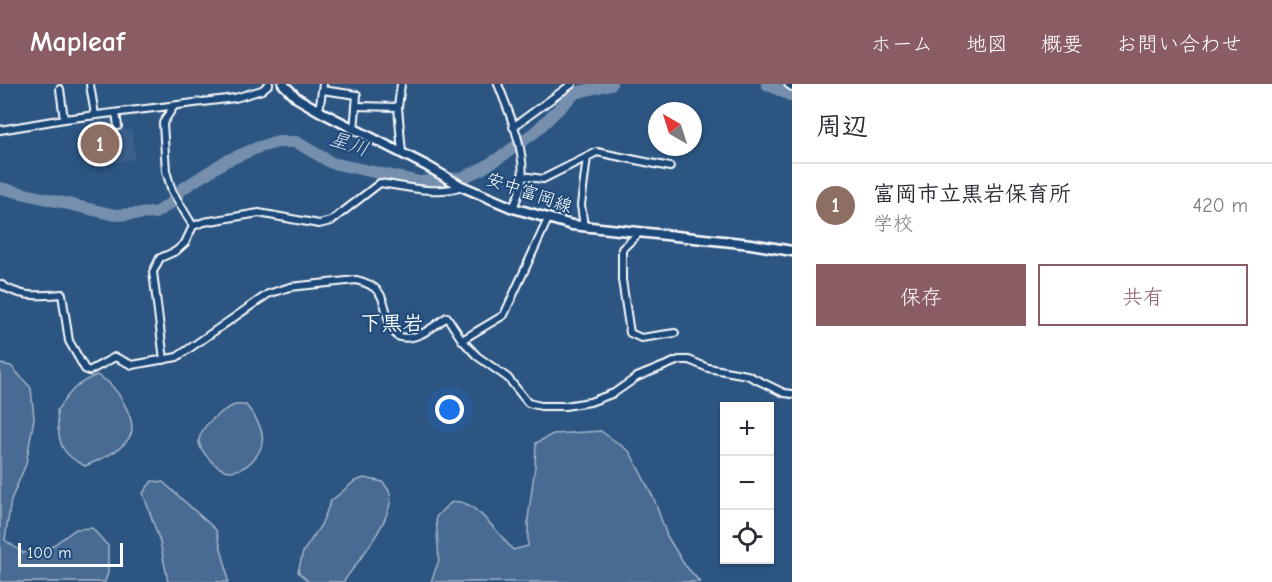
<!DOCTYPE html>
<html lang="ja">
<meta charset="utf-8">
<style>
body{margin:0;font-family:"Comic Neue","Klee One",sans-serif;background:#f2f2f3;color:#2b2b33}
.controls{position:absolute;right:18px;bottom:18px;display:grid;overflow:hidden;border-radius:0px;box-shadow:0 2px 4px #0004}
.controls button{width:54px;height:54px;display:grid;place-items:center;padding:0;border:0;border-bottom:2px solid #e1e1e2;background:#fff;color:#2b2b33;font:30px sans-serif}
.compass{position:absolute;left:648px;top:18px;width:54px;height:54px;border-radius:50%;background:#fff;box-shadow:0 2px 4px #0004;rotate:321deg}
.scale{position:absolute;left:18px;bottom:15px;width:105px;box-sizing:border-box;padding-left:6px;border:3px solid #fff;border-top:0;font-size:16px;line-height:21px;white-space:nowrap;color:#fff;-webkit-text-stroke:4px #1f4a7a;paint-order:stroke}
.you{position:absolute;left:450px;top:326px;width:21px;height:21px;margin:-15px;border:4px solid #fff;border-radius:50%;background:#1a73e8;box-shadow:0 0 0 9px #1a73e833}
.badge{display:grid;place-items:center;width:39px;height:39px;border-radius:50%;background:#8a5d65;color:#fff;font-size:20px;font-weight:700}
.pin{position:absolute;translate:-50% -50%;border:3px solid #fff;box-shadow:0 2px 6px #0006}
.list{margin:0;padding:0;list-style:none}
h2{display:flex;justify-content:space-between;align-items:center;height:78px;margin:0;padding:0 24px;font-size:26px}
h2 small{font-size:20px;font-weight:400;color:#7c7c81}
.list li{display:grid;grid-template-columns:39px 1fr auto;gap:18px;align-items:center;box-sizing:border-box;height:84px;padding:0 24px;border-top:2px solid #e1e1e2}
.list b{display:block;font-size:22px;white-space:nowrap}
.list p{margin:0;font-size:20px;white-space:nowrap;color:#7c7c81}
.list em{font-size:20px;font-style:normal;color:#7c7c81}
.actions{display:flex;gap:12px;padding:18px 24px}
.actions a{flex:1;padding:14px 0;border:2px solid #8a5d65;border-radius:0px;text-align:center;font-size:21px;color:#8a5d65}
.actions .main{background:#8a5d65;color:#fff}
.icon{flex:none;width:33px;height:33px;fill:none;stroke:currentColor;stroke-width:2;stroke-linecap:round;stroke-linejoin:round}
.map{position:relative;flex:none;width:792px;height:498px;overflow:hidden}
header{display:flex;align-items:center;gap:36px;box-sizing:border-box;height:84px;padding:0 30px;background:#8a5d65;color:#fff}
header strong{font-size:28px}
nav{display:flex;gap:33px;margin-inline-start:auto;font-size:21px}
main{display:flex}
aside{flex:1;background:#fff}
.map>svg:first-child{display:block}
</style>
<header>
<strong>Mapleaf</strong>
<nav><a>ホーム</a><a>地図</a><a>概要</a><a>お問い合わせ</a></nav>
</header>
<main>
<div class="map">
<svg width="792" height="498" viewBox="0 0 792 498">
<rect width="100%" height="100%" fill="#2c5582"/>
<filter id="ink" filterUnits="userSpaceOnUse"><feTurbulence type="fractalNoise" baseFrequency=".0167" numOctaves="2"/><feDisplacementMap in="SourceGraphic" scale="12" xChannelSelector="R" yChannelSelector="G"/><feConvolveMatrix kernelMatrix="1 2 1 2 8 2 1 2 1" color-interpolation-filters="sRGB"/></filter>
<g filter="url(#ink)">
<polygon fill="#3b618b" points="114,32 115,43 132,47 135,75 86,83 82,46 98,43 97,35"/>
<g fill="#486b92" stroke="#a4b5c8" stroke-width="1.5">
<polygon points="0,280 11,282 31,304 34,334 26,380 11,416 5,456 23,469 52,462 76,445 92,444 108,462 108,489 105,498 0,498"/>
<path d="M97 291C101 294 106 296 109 299 119 308 136 336 131 350 125 366 99 376 85 382 56 368 59 355 57 326 70 308 76 299 97 291Z"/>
<path d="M235 321H246C262 340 271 359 251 378 245 384 239 387 230 387 224 387 214 381 210 376 206 371 198 364 199 356 201 341 222 326 235 321Z"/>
<path d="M601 347 630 368 654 415 667 452 684 480 700 498H431L439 476 436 433C441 428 447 420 453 418 473 413 501 453 513 466L528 462V435L535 382 536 359 553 350Z"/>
<path d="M364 394 383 398C385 402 390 406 390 410 395 432 356 481 343 498H309L298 488 303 468 321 441 331 417 355 397Z"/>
<polygon points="152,397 163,398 216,446 226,483 228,498 168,498 160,458 143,409"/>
</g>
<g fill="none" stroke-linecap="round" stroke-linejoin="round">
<g stroke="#748fad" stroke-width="12">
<polyline points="767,0 792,12"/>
<polyline points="0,104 115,131 155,129 171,119 182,105 226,77 259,63 278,58 296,58 332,79 420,98 462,94 483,84 505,70 535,48 575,9 611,0"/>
</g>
<defs>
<g id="street">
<polyline points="401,0 398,23 402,69"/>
<path d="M498 0C509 29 526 65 522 97 521 106 517 115 513 124"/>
<polyline points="788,0 792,3"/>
<polyline points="90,1 95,31"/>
<polyline points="60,5 64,35"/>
<polyline points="322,6 357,11 354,46"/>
<polyline points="174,22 163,39 166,87 172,107 193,142"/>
<polyline points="356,22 398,23"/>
<polyline points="319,27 323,0"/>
<polyline points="116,29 118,42"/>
<polyline points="513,43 572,0"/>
<polyline points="0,46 64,35 235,14 262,6 269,0"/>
<polyline points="522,92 543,95 597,68 670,83"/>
<polyline points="584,143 581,121 587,73"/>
<polyline points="639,149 622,165 622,196 630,249 641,254 675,249"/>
<path d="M0 200C21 214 37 212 62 210L69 257 85 285 89 287 115 273 132 281 177 273 268 210 290 203 356 196C394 204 379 230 397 252 416 259 432 243 447 233L462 256 477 272 508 294 528 319 541 322H565L590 318 614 309 637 293 679 276H689L708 284 747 291 784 309 792 310"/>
<polyline points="462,256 504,231 548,135"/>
<path d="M164 276 153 188 160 174 176 167 185 159 193 142 204 138 259 129 319 140 331 137 380 99C402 102 440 112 461 102"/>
</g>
<polyline id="secondary" points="283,0 297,14 321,28 427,82 461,102 513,124 572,141 751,160 792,167"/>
</defs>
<use href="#street" stroke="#fff" stroke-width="10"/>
<use href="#secondary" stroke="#fff" stroke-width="13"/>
<use href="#street" stroke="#1f4a7a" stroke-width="6"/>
<use href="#secondary" stroke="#1f4a7a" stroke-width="8"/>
</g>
</g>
<g text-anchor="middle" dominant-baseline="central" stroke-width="4.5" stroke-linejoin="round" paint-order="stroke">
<g font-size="18" fill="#fff" stroke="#1f4a7a">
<text transform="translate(529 109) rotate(19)">安中富岡線</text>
</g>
<g font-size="20" font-style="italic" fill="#d5dde6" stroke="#1f4a7a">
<text transform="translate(349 60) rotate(18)">星川</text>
</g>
<g font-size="21" font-weight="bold" fill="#fff" stroke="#1f4a7a">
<text x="392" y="239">下黒岩</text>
</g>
</g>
</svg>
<div class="controls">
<button>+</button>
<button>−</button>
<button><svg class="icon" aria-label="locate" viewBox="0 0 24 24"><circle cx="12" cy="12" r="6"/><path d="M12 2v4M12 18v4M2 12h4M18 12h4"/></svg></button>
</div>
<svg class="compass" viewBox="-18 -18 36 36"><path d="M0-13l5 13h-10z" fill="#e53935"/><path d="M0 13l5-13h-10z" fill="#7c7c81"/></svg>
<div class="scale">100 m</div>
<div class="you"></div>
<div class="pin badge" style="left:100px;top:60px;background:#8d6e63">1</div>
</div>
<aside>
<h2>周辺<small></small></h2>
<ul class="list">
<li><span class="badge" style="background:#8d6e63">1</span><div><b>富岡市立黒岩保育所</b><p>学校</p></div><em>420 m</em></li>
</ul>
<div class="actions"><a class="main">保存</a><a>共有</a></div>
</aside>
</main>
